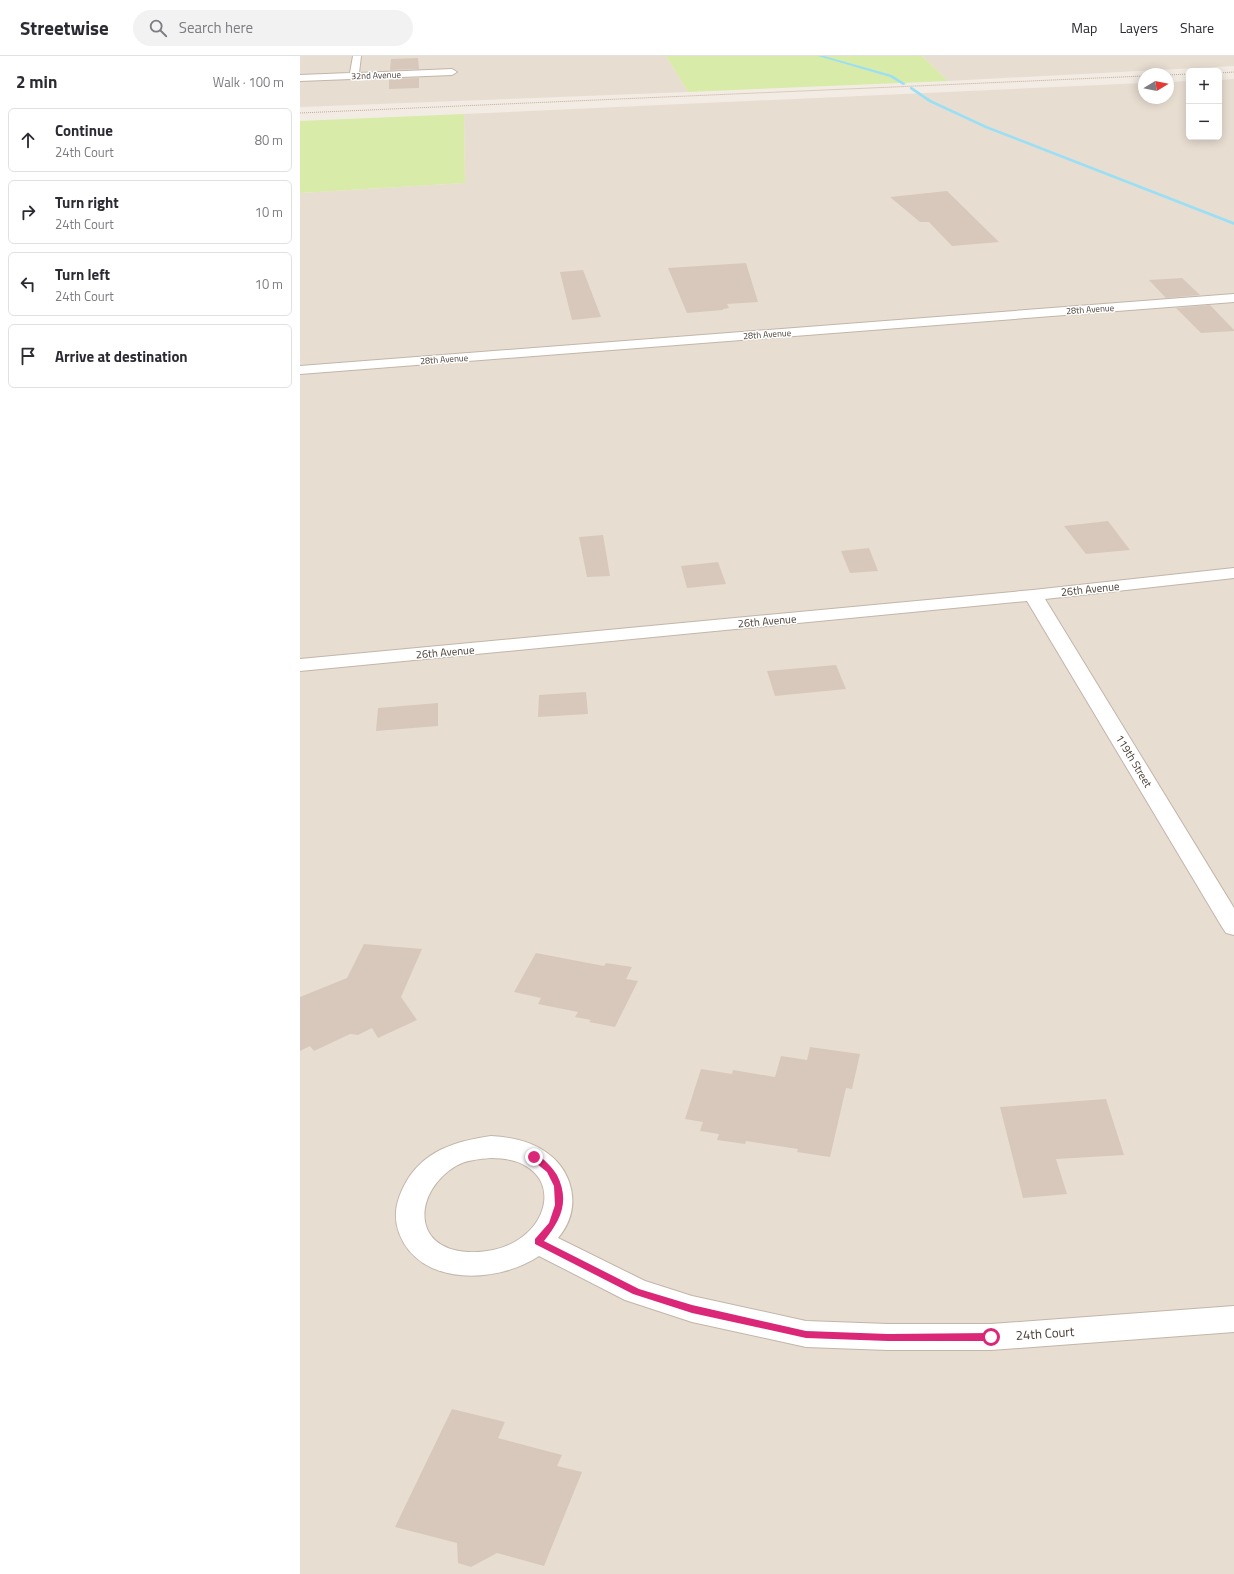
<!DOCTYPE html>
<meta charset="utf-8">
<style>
body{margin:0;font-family:"Titillium Web",sans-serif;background:#f2f2f3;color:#2b2b33}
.controls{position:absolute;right:12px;top:12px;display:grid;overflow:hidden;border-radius:6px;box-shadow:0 2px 10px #0003}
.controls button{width:36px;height:36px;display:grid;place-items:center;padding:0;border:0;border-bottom:1px solid #e1e1e2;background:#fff;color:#2b2b33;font:20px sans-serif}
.compass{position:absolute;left:838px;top:12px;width:36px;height:36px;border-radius:50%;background:#fff;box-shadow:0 2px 10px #0003;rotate:80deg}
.stop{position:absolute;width:12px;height:12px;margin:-9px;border:3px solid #db2777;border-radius:50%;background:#fff}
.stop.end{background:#db2777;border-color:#fff;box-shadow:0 1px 4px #0008}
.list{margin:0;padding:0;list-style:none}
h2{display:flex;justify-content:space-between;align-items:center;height:52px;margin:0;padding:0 16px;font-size:17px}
h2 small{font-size:13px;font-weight:400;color:#7c7c81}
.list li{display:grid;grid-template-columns:26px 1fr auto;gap:12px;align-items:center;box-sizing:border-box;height:64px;margin:0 8px 8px;padding:0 8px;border:1px solid #e1e1e2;border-radius:6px}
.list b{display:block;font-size:15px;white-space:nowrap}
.list p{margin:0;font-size:13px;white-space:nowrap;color:#7c7c81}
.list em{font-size:13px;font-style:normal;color:#7c7c81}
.icon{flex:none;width:22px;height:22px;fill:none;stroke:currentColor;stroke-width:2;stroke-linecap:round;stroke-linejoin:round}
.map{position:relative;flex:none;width:934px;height:1518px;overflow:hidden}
header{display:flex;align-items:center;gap:24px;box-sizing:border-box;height:56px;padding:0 20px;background:#fff;border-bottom:1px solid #e1e1e2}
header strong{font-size:19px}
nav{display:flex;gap:22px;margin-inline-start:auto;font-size:14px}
.search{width:280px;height:36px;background:#f2f2f3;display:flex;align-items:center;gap:10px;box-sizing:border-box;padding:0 14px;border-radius:22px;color:#7c7c81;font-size:15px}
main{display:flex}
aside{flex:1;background:#fff}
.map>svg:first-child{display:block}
</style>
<header>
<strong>Streetwise</strong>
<div class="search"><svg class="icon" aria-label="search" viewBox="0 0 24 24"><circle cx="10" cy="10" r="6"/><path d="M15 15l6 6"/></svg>Search here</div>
<nav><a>Map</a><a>Layers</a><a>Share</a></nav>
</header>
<main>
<aside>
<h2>2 min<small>Walk · 100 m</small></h2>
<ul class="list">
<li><svg class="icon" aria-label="ahead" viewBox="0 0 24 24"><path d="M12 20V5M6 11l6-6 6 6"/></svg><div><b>Continue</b><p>24th Court</p></div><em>80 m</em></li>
<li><svg class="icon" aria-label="right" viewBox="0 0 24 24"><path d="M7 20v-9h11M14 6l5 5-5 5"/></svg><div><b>Turn right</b><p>24th Court</p></div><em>10 m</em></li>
<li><svg class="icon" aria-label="left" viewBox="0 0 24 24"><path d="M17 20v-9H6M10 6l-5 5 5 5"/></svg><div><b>Turn left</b><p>24th Court</p></div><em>10 m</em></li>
<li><svg class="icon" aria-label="arrive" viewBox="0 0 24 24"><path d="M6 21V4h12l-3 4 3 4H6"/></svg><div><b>Arrive at destination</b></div></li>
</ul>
</aside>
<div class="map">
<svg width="934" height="1518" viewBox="0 0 934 1518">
<rect width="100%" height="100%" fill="#f3ece4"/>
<g fill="#e8ddd1">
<polygon points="0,0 366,0 388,36 0,51"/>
<polygon points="622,0 934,0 934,10 648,25"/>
<polygon points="934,23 934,1518 0,1518 0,137 165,127 164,58 844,27 844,42 868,42 868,26 889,25 889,81 919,81 919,24"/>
</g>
<g fill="#d8eba9">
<polygon points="366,0 622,0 648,25 388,36"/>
<polygon points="164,58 165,127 0,137 0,65"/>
</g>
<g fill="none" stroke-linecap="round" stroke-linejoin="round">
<g fill="#9bdff5" fill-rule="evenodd">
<polygon points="518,0 524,0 592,19 606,28 603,29 590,21"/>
<polygon points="610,31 612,31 631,44 687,70 934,166 934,169 685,72 629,46 610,33"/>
</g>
</g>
<g fill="#d8c8bb">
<polygon points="118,2 119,13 90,14 91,3"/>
<polygon points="119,22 119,32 89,33 89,23"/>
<polygon points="647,135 699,186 652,190 629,166 620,166 590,141"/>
<polygon points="446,207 458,246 427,248 429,252 423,253 423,254 387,257 368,212"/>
<polygon points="283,214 301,261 272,264 260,216"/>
<polygon points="882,222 900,239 866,242 849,224"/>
<polygon points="910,249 934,274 934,275 901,277 876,252"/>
<polygon points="808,465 830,494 786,498 764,470"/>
<polygon points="303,479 310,520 287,521 279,481"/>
<polygon points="569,492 578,515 550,517 541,495"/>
<polygon points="418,506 426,528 387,532 381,510"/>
<polygon points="536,609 546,633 475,640 467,615"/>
<polygon points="286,636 288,658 238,661 239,639"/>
<polygon points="138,647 138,670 76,675 78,652"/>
<polygon points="64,888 122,893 101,941 117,964 78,982 72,972 58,979 50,978 14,995 10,990 0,995 0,941 47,922"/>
<polygon points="236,897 304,910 306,907 332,911 326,923 338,925 315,971 289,966 291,964 275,961 278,956 238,948 241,942 214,936"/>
<polygon points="510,991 560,998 552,1033 546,1032 530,1101 497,1096 498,1093 446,1085 445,1088 417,1084 419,1078 400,1075 403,1066 385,1063 401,1013 432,1018 433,1014 475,1021 481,1000 507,1004"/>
<polygon points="806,1043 824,1099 756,1103 767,1138 723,1142 700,1051"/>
<polygon points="152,1353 205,1366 198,1382 262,1399 257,1410 282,1416 244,1510 197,1497 171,1511 158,1507 157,1487 95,1471"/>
</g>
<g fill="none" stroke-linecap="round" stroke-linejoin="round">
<defs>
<g id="street">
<polygon points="53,0 61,0 59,17 152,13 157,16 152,19 0,25 0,19 50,17"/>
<polygon points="934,238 934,246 0,318 0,310"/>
<polygon points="934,512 934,522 745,543 934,852 934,879 926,877 922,871 727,545 0,615 0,603 733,534"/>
<path d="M191 1080C208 1081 226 1084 241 1093 274 1112 283 1153 258 1182L345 1225 392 1240 506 1265 588 1268H691L934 1250V1276L691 1294H588L506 1291 392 1266 325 1244 239 1200C199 1227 120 1232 99 1177 93 1160 96 1145 105 1128 123 1095 155 1085 191 1080ZM191 1102C276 1102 253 1200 168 1196 110 1193 114 1135 156 1110 166 1104 179 1103 191 1102Z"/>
</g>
</defs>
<use href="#street" stroke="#c2b5a9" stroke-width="2"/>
<g stroke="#c2ab96" stroke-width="1" stroke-dasharray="1 1" stroke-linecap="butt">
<polyline points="919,17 934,16"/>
<polyline points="868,19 889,18"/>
<polyline points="0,57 844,20"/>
</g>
<use href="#street" fill="#fff" fill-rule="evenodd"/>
</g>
<path fill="#db2777" d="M234 1098C243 1101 252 1111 257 1119 270 1145 261 1164 244 1185L339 1233 392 1249 506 1275 588 1278 691 1277 696 1281 691 1285H588L506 1282 392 1257 333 1238 235 1188V1183L249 1167 255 1149 254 1130 247 1116 231 1103 230 1101Z"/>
<g text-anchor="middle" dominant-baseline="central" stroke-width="3" stroke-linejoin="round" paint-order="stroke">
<g font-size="9" fill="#463b33" stroke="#fff">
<text transform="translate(76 19) rotate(-2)">32nd Avenue</text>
<text transform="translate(790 253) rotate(-4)">28th Avenue</text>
<text transform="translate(467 278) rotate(-4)">28th Avenue</text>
<text transform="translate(144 303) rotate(-4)">28th Avenue</text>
</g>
<g font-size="11" fill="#463b33" stroke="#fff">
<text transform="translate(790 533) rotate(-6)">26th Avenue</text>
<text transform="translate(467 565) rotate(-5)">26th Avenue</text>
<text transform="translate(145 596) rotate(-5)">26th Avenue</text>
<text transform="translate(834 705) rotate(59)">119th Street</text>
</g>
<g font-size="13" fill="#463b33" stroke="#fff">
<text transform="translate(745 1277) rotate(-4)">24th Court</text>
</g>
</g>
</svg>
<div class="controls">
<button>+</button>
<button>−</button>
</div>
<svg class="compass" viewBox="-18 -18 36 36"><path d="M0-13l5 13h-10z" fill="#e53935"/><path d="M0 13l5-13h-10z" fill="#7c7c81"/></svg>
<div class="stop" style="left:691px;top:1281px"></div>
<div class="stop end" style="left:234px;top:1101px"></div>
</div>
</main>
